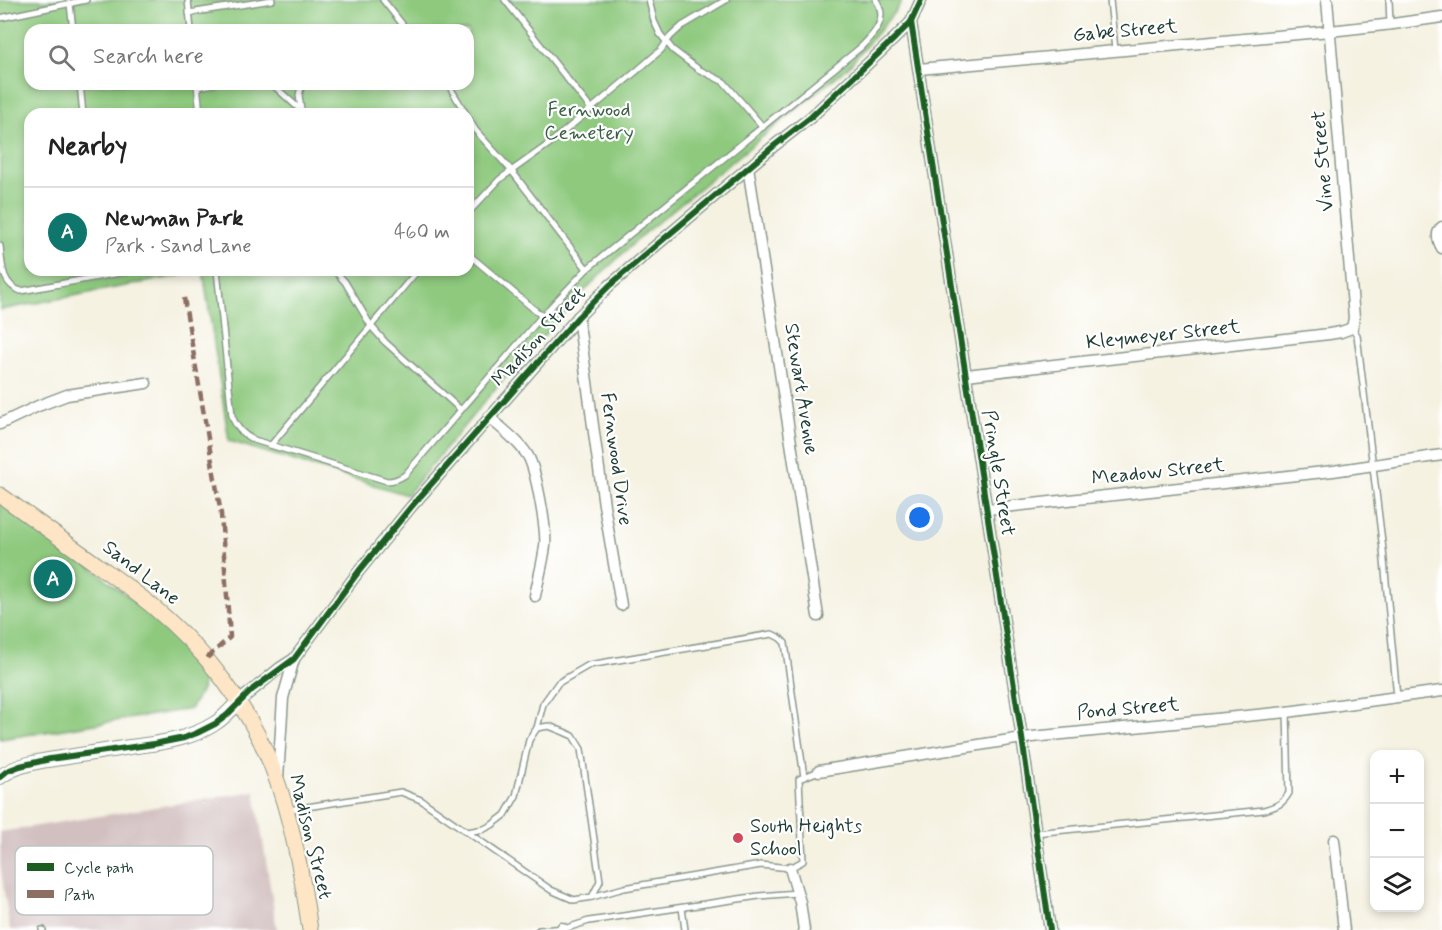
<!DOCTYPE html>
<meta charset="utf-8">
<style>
body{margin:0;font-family:Mynerve,sans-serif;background:#f2f2f2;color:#222}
.controls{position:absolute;right:18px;bottom:18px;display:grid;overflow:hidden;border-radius:12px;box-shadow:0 3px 9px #0003}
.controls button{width:54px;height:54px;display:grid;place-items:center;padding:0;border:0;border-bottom:2px solid #e0e0e0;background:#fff;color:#222;font:30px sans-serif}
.you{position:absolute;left:920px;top:518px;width:21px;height:21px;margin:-15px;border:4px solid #fff;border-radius:50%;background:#1a73e8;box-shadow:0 0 0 9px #1a73e833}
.badge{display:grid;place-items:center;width:39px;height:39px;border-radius:50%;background:#0f766e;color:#fff;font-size:20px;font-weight:700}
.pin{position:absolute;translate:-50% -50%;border:3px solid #fff;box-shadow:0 2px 6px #0006}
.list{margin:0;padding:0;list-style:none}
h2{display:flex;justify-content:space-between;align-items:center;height:78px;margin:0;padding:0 24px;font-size:26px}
h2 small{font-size:20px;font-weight:400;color:#767676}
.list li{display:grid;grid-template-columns:39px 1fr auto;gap:18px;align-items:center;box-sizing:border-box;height:90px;padding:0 24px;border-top:2px solid #e0e0e0}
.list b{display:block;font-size:22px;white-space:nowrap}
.list p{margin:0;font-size:20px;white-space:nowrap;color:#767676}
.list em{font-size:20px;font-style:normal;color:#767676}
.icon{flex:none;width:33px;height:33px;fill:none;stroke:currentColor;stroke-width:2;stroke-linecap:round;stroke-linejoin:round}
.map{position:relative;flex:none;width:1442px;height:930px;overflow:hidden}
.search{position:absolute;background:#fff;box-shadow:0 3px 9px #0003;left:24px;top:24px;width:450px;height:66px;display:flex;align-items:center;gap:15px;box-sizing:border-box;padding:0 21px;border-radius:18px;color:#767676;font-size:22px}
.panel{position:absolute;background:#fff;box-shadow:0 3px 9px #0003;left:24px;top:108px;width:450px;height:168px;border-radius:18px}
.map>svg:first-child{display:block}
</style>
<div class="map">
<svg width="1442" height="930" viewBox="0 0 1442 930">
<rect width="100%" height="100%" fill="#fff"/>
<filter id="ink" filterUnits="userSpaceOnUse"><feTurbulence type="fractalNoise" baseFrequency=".0167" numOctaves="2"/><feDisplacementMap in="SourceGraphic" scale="12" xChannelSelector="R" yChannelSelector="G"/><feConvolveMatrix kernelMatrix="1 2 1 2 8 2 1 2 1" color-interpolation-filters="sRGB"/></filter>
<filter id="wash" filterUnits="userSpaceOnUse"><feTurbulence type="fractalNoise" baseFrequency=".008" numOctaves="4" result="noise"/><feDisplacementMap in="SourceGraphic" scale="24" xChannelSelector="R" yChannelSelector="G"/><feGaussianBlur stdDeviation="1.35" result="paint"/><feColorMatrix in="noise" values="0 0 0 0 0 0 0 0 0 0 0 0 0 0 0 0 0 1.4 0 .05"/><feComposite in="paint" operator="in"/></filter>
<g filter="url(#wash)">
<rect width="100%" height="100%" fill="#f5f2e2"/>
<polygon fill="#d2bfc0" points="255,791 277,930 10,930 0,865 0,832"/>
<g fill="#8ec97e" stroke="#568359" stroke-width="1.5" fill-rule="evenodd">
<path d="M7 0H902L897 9 848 67 642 235 590 285 489 396 407 495 229 441 203 271 0 310V1ZM30 30H468V84H30ZM30 114H468V270H30Z"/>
<polygon points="0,498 6,499 206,659 202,690 190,709 0,739"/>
</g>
</g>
<g filter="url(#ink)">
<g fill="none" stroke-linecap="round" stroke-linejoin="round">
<defs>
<g id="service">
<polyline points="188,0 191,30"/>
<polyline points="383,0 407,30"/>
<polyline points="505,0 591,109"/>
<polyline points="649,0 654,21 660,34 673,50 698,69 724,82 763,127"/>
<polyline points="1110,0 1115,50"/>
<polyline points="1389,0 1390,24"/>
<polyline points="70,4 73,30"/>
<polyline points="189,13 272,0"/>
<polyline points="0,18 86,0"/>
<polyline points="80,84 83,114"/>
<polyline points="197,84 200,114"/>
<polyline points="272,84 305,114"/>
<polyline points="448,84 466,114"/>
<polyline points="197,87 214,84"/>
<polyline points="301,109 299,95 302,84"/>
<polyline points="468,118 476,131 511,170 587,269"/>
<polyline points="468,213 500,179 549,144 639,69 661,50 670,37 682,26 726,0"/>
<path d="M0 246C2 263 1 285 21 291L136 270"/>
<polyline points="468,254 542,316"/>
<path d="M217 270 232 416C236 428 243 435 254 440L387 481C394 481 399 479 405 475L542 316 587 269 861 47C874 34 889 19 876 0"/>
<polyline points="334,270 345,282 371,326 385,342 461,410"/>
<polyline points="1352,328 1357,335 1383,550 1397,697"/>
<polyline points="271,445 418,270"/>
<polyline points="537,728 543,704 558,683 589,665 772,634 780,638 785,643 804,777"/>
<polyline points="288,810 401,792 421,800 551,890 574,900 592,897 600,881 581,749 573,736 564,732 549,726 537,728 529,740 516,796 505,815 492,825 484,829 467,832"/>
<path d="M1035 833 1264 810C1277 806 1282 805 1289 793L1287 712"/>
<polyline points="592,897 624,888 761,865 790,868 803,861 799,779 819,771"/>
<polyline points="682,908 685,930"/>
<polyline points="42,930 43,930"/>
<polyline points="539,930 567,928 589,921 759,896 797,893"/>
</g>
<g id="minor">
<polyline points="911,22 1022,738 1050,930"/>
<polyline points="919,69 1330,31 1393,24 1442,17"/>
<polyline points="748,167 818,616"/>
<path d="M1442 227C1435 233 1438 241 1442 248"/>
<polyline points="578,317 604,505 621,605"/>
<polyline points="966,375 1329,334 1341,332 1352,328 1354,318 1327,0"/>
<path d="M489 417C502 429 519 441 528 456 536 469 547 531 545 546 543 563 538 580 535 596"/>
<polyline points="0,424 38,406 67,395 146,383"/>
<polyline points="987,509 1333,471 1442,455"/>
<polyline points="238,702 280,668 294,659 359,571 411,507 578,317 609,286 646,254 775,145 811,117 895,38 911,22 921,0"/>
<polyline points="819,771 1022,738 1287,712 1442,691"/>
<polyline points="278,778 283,698 294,659"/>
<polyline points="1334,840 1344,930"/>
<polyline points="790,868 800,902 804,930"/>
<polyline points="562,928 562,930"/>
</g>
<path id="tertiary" d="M0 777C18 764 40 761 61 758 84 754 107 751 130 747 159 743 189 740 214 724 224 718 231 710 238 702"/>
<path id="secondary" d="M0 495C28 515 57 536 85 556 107 572 129 587 151 605 203 648 247 703 272 767 292 819 302 875 310 930"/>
</defs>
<use href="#service" stroke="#8a988b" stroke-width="8"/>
<use href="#minor" stroke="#8a988b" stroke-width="13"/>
<use href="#tertiary" stroke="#8a988b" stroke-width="16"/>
<use href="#secondary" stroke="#8a988b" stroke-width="17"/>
<use href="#service" stroke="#fff" stroke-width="5"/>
<use href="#minor" stroke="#fff" stroke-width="10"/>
<use href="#tertiary" stroke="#fff" stroke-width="14"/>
<use href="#secondary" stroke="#fde5c5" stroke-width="15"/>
<polyline stroke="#8d6e63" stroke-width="4.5" stroke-dasharray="9 4.5" stroke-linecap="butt" points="184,298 221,514 230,637 206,659"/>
<defs>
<g id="cycleway">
<polyline points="911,22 1022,738 1050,930"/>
<polyline points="0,777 7,771 20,766 50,759 154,744 184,738 197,733 215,724 226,716 253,689 294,659 359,571 411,507 578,317 609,286 646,254 775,145 811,117 895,38 911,22 921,0"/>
</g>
</defs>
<use href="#cycleway" stroke="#fff" stroke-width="10"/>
<use href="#cycleway" stroke="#1b5e20" stroke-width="6"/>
</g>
</g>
<circle fill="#d1495b" stroke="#fff" stroke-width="2" cx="738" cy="838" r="6"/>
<g text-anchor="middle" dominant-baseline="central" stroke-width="4.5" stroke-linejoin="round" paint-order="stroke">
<g font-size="20" fill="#1f3d34" stroke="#fff">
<text transform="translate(1125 31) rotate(-5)">Gabe Street</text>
<text transform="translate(1323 161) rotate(-95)">Vine Street</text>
<text transform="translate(1163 335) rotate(-6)">Kleymeyer Street</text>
<text transform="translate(539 337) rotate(-47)">Madison Street</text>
<text transform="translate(801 389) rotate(81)">Stewart Avenue</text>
<text transform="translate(616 459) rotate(82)">Fernwood Drive</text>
<text transform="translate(1158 472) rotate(-6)">Meadow Street</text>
<text transform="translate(998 473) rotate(81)">Pringle Street</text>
<text transform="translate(141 573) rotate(38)">Sand Lane</text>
<text transform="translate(1128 709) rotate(-5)">Pond Street</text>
<text transform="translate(310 837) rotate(76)">Madison Street</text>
</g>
<g font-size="20" fill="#3b6046" stroke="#fff">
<text x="589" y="110">Fernwood<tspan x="589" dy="23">Cemetery</tspan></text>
</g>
<g font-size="20" fill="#1f3d34" stroke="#fff" text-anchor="start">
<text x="750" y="826">South Heights<tspan x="750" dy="23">School</tspan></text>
</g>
</g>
<rect x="15" y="846" width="198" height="69" rx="9" fill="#fff" stroke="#bcc5c2" stroke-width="1.5"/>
<rect x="27" y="863" width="27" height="8" fill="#1b5e20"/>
<rect x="27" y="890" width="27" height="8" fill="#8d6e63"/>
<g font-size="16" fill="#1f3d34">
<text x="64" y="873">Cycle path</text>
<text x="64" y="900">Path</text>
</g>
</svg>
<div class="controls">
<button>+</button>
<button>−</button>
<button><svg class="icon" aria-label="layers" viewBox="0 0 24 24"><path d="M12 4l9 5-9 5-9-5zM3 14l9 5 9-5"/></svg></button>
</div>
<div class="you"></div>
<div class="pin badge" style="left:53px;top:579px">A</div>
<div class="search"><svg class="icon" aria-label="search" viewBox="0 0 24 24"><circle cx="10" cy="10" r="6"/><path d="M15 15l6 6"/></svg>Search here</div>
<section class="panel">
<h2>Nearby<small></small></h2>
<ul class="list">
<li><span class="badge">A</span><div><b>Newman Park</b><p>Park · Sand Lane</p></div><em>460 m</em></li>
</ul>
</section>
</div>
